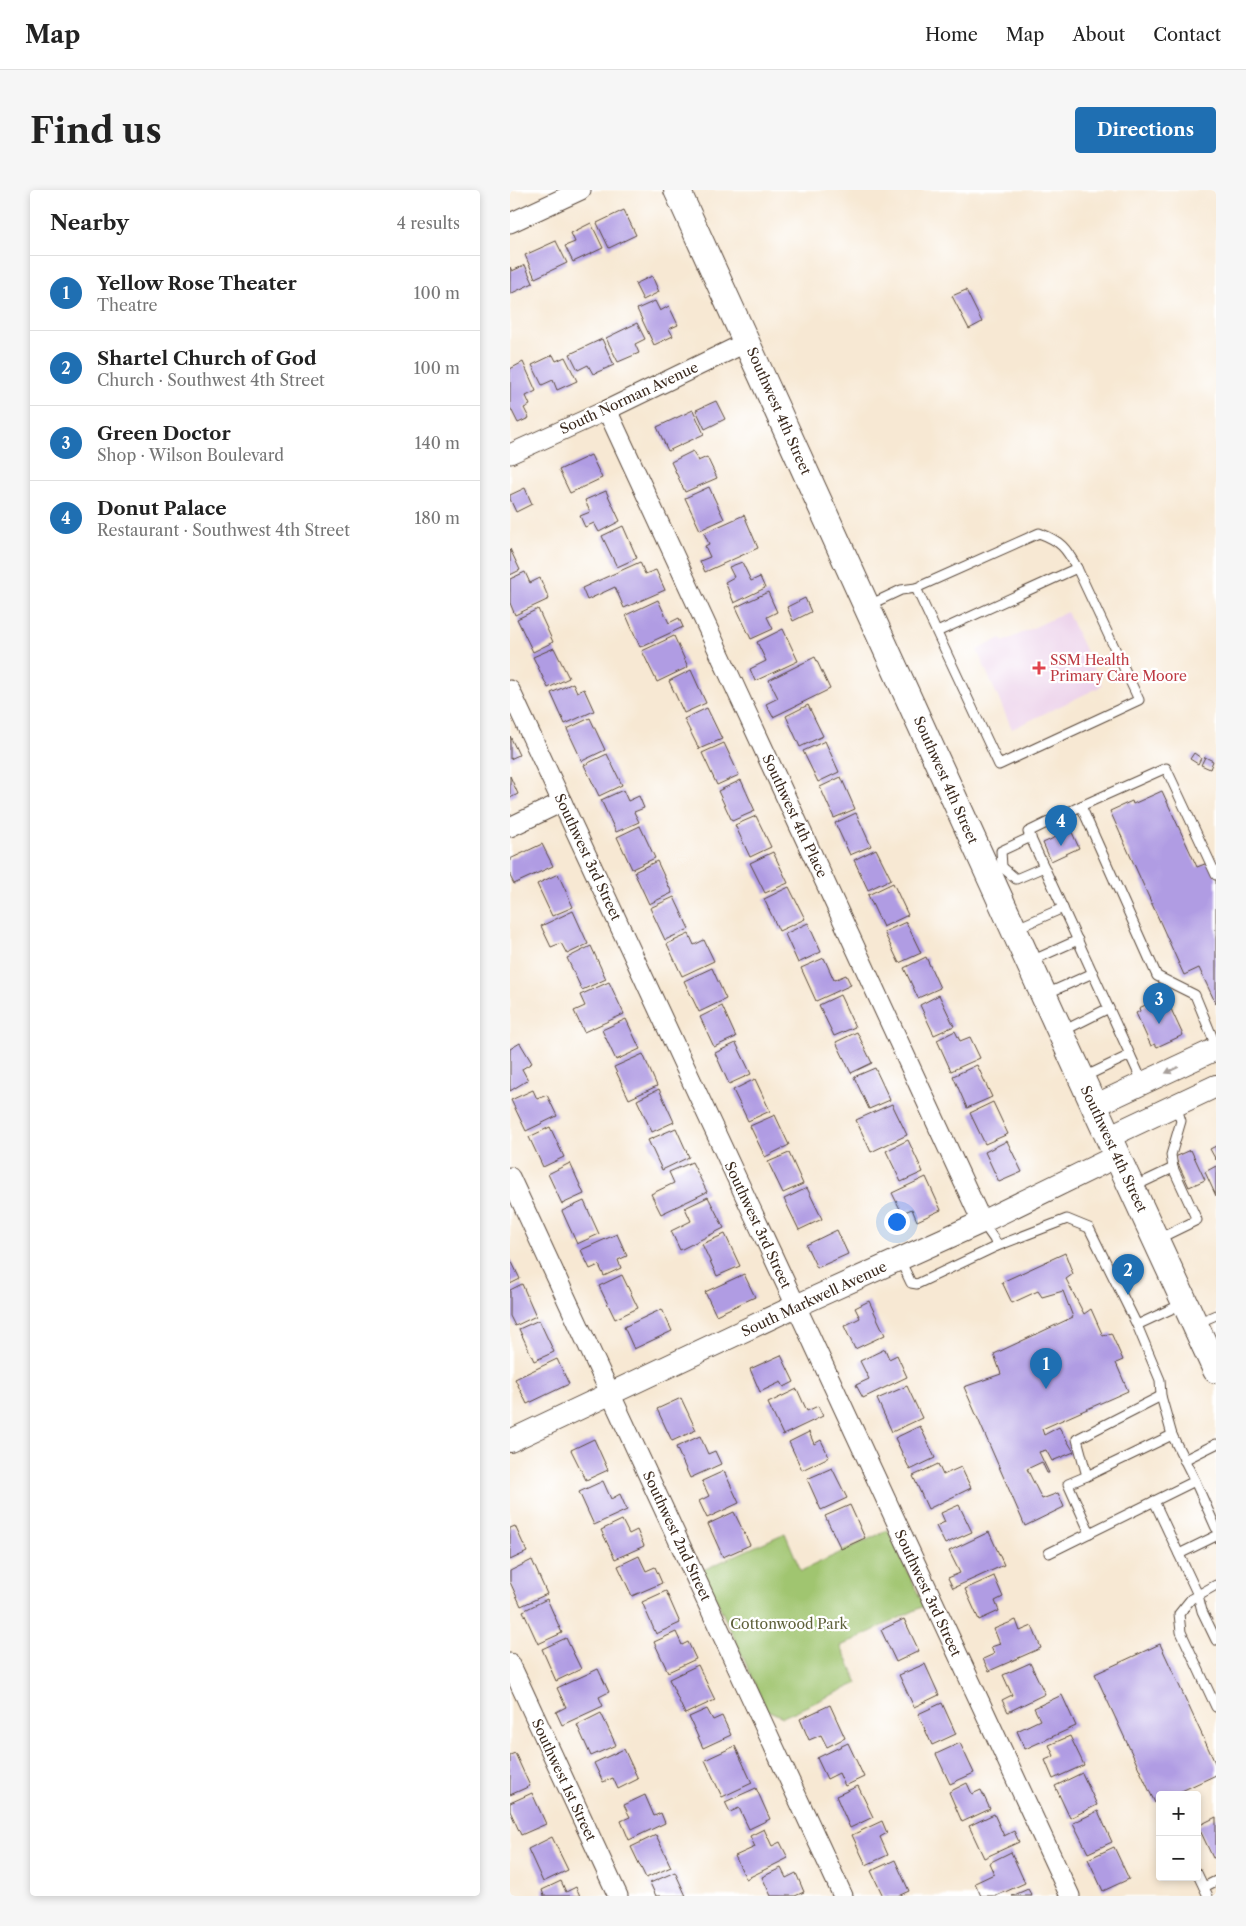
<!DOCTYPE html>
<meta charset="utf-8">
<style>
body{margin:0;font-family:"Libre Caslon Text",serif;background:#f6f6f6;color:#222}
.controls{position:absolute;right:15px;bottom:15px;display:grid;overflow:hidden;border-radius:5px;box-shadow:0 2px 8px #0003}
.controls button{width:45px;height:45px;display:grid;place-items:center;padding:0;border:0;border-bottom:1px solid #e0e0e0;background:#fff;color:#222;font:25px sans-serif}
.you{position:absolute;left:386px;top:1031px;width:18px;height:18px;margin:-12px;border:4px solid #fff;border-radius:50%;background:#1a73e8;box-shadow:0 0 0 8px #1a73e833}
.badge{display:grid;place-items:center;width:32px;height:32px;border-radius:50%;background:#1f6fb2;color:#fff;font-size:16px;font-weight:700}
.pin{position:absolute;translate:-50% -41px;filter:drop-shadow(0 1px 2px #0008)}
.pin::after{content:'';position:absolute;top:26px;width:18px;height:15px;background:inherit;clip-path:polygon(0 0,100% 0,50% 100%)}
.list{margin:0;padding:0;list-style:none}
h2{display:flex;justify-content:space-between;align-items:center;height:65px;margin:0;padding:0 20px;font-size:21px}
h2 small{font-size:16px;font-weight:400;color:#767676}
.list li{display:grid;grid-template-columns:32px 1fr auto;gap:15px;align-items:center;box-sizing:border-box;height:75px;padding:0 20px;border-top:1px solid #e0e0e0}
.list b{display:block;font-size:19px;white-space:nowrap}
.list p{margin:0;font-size:16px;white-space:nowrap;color:#767676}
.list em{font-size:16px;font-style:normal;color:#767676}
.map{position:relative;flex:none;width:706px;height:1706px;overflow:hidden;border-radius:5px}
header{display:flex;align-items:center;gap:30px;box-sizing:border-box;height:70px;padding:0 25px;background:#fff;border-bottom:1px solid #e0e0e0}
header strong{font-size:24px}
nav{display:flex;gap:28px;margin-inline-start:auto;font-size:18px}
.intro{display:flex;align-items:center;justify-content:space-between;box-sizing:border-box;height:120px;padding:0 30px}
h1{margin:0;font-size:35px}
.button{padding:12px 22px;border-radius:5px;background:#1f6fb2;color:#fff;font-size:18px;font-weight:700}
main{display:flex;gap:30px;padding:0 30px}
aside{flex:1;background:#fff;border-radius:5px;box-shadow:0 2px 8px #0003}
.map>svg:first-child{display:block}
</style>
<header>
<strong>Map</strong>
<nav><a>Home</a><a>Map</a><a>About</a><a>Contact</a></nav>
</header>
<div class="intro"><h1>Find us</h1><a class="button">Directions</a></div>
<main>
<aside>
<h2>Nearby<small>4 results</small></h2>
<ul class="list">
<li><span class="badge">1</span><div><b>Yellow Rose Theater</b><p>Theatre</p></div><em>100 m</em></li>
<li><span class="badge">2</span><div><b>Shartel Church of God</b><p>Church · Southwest 4th Street</p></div><em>100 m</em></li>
<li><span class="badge">3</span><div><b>Green Doctor</b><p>Shop · Wilson Boulevard</p></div><em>140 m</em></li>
<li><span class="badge">4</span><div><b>Donut Palace</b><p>Restaurant · Southwest 4th Street</p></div><em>180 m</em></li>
</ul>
</aside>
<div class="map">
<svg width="706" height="1706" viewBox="0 0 706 1706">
<rect width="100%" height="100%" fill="#fff"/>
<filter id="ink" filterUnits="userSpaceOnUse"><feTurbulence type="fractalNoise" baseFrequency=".02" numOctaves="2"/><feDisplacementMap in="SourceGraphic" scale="10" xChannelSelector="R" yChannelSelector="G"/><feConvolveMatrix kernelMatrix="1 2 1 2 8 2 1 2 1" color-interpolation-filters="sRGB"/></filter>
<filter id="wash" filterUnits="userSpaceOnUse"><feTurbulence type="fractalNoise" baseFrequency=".0096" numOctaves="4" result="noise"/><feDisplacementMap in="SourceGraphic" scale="20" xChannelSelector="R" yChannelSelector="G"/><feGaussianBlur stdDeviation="1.12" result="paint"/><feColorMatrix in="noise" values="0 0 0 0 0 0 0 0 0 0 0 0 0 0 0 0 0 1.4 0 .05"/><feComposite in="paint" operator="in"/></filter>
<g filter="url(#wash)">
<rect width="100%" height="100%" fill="#f7e8d3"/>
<polygon fill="#ecd1ea" points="557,422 592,496 502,539 467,460 491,448 493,452"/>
<polygon fill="#a0c56f" stroke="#6e7846" points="378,1340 414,1416 331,1456 348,1493 273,1527 257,1520 193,1380 275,1343 291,1381"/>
<g id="blocks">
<g fill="#b09ce3">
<polygon points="114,20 126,45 99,58 87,33"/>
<polygon points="81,33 93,58 63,72 55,56 65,52 61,43"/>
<polygon points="46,51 57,73 25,88 15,65"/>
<polygon points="15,75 23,93 0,104 0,77 2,81"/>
<polygon points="142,86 149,102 133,110 125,94"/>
<polygon points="456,100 472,132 459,139 442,106"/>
<polygon points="145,111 150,121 159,116 168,135 159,139 163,146 144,155 127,119"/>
<polygon points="127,133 135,149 125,154 129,163 108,172 96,148"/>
<polygon points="92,149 104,175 83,184 78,175 68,180 60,164"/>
<polygon points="43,165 46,171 55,167 67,191 47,200 43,190 32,195 22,175"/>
<polygon points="13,172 26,201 16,206 20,215 14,218 19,228 8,233 0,217 0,179"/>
<polygon points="206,211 215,229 195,239 186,220"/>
<polygon points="183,220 194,244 158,261 147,237"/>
<polygon points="183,261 188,271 197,267 207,288 175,302 161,272"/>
<polygon points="81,265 92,288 60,303 49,280"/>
<polygon points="199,297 214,329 190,340 175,308"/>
<polygon points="15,298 22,314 6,322 0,309 0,305"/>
<polygon points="96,301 110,331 89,342 84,333 75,337 70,326 80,322 75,310"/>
<polygon points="234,325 248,358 195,382 190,371 200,367 195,356 199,354 194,343"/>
<polygon points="113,336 127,368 107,377 92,346"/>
<polygon points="0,359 10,380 0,385"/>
<polygon points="130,372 135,384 146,380 155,400 114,418 105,397 77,410 72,398"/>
<polygon points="232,372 241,391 250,387 255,398 224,413 215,392 224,387 219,377"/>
<polygon points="15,382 20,393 30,388 39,409 5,425 0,413 0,389"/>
<polygon points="258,402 267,422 257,427 263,439 241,449 226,417"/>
<polygon points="295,408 301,422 283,431 277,417"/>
<polygon points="148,410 159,433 169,428 173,437 130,457 116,425"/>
<polygon points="28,419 43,452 23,462 7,429"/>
<polygon points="273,439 288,471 245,491 240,479 256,471 247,452"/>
<polygon points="164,446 178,477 147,492 132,461"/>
<polygon points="44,458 59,488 38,498 23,467"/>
<polygon points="305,467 320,499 263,527 256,514 268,508 259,490"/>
<polygon points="181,480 196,513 174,523 159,491"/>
<polygon points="63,493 67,502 74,499 84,521 55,534 41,503"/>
<polygon points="298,515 313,546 290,557 276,526"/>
<polygon points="197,518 212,549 189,559 174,529"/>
<polygon points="80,528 95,560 72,571 57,539"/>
<polygon points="0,546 9,565 0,569"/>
<polygon points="315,551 329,582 308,592 293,561"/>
<polygon points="214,553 229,585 207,595 192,563"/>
<polygon points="684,563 691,568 688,574 680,569"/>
<polygon points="97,564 112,595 89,606 74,575"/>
<polygon points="695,567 703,571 700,579 691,575"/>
<polygon points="0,586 8,604 0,608"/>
<polygon points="331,587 345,619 324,628 310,597"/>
<polygon points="231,590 245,621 222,631 208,601"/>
<polygon points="113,600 118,611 129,606 134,618 124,622 129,632 106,642 91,610"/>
<polygon points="652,601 687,677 700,672 706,686 706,814 689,778 674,785 600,621 622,611 623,614"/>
<polygon points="346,623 361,656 340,665 325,633"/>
<polygon points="246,626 261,657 240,667 225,635"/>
<polygon points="130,636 145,668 122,679 107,647"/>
<polygon points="561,640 569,658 541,671 533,653"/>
<polygon points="32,654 43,676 4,694 0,686 0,669"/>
<polygon points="366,659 381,689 358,700 344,670"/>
<polygon points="263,662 278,693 255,703 240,673"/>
<polygon points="147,671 162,703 139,714 124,682"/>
<polygon points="48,684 63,717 42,726 27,694"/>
<polygon points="383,693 398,725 373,737 358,705"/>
<polygon points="279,697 295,729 269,741 254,709"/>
<polygon points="164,707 179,739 155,750 140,718"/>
<polygon points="63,721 78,754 57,764 51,753 41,757 31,736"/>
<polygon points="396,732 411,763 389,773 374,742"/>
<polygon points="298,733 311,762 288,773 275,744"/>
<polygon points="179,744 184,755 194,750 204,771 172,786 157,754"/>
<polygon points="81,756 96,789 72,800 57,768"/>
<polygon points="416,767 430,798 408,808 394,778"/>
<polygon points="314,768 324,790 336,785 341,795 306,811 291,778"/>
<polygon points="202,778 216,809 189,822 174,791"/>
<polygon points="99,792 114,824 74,842 64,821 75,816 70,805"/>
<polygon points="330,805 345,837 324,846 309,815"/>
<polygon points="429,805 444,836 424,845 410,815"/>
<polygon points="655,806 673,845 647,857 645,854 641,856 626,823 630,821 629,818"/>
<polygon points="212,816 226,847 204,857 190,827"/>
<polygon points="116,829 130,859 106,870 92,840"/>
<polygon points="445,841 450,851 460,847 470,868 441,881 427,850"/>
<polygon points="347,842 362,873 341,883 326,852"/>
<polygon points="10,853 22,873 12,879 18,890 0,901 0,859"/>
<polygon points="226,853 241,884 219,894 205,863"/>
<polygon points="133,864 147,896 119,909 104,877"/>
<polygon points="467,875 482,907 457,918 443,886"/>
<polygon points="365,878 380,910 359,919 344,887"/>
<polygon points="245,889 260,921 238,931 223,900"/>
<polygon points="149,899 164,932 142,942 127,910"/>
<polygon points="23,900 27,909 37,905 47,926 16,941 1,910"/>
<polygon points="483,912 498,944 475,954 460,923"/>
<polygon points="382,914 397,945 361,962 346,930"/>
<polygon points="265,925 279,955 255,967 240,936"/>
<polygon points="40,937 54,967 33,977 19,947"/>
<polygon points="166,938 179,967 152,980 138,950"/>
<polygon points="398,950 413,982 391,992 376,961"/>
<polygon points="497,951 512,982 489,992 475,962"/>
<polygon points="706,956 706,970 700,959"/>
<polygon points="681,960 695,990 679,997 665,967"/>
<polygon points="279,963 293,994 273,1003 258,972"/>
<polygon points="182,972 197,1002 151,1024 141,1004 164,993 159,982"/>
<polygon points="60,973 74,1004 52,1014 38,984"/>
<polygon points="706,976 706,1006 695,982"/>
<polygon points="416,987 431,1020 407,1031 402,1019 392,1023 382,1003"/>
<polygon points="297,998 312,1029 289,1040 274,1009"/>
<polygon points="198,1007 214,1038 170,1060 161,1041 181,1031 175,1018"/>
<polygon points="74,1011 89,1044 67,1054 52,1021"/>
<polygon points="327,1040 338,1064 307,1078 296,1055"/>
<polygon points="107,1044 117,1066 108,1070 111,1078 94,1086 89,1075 80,1079 71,1060"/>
<polygon points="215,1044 230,1076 207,1086 192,1054"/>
<polygon points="555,1063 563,1084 556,1089 574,1124 581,1119 593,1146 601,1143 613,1170 606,1173 618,1201 532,1239 534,1245 549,1237 564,1262 542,1271 536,1260 529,1262 539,1283 537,1283 532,1272 517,1279 532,1309 548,1303 554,1317 515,1336 454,1197 491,1184 484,1164 563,1127 553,1101 532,1107 528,1101 502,1113 492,1092"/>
<polygon points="0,1068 10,1089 0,1094"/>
<polygon points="234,1084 245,1107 206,1125 195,1102"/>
<polygon points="112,1085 128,1118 105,1129 89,1096"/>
<polygon points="12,1094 26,1126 5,1136 0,1126 0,1100"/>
<polygon points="359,1111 375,1145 345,1159 334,1136 350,1128 345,1118"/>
<polygon points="152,1119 162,1141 124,1159 114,1137"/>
<polygon points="29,1130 44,1162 24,1171 9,1139"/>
<polygon points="375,1159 379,1169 387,1165 397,1187 353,1208 346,1195 359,1189 350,1171"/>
<polygon points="271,1165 284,1192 274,1197 271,1192 250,1202 240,1179"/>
<polygon points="47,1169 59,1194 17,1214 5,1189"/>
<polygon points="397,1196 412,1228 382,1242 367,1209"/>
<polygon points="287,1199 297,1221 308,1216 313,1226 273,1245 258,1213"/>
<polygon points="171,1208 186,1240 162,1251 147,1219"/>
<polygon points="410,1236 425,1268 400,1280 385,1248"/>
<polygon points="299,1242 304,1254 311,1250 319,1267 292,1280 279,1252"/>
<polygon points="190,1246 198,1264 205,1261 211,1274 180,1288 166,1257"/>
<polygon points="84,1249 98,1280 76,1290 61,1260"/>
<polygon points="428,1274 433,1285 451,1277 461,1298 418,1319 403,1286"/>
<polygon points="322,1278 337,1308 311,1320 297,1289"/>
<polygon points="214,1281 229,1313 197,1328 189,1311 199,1306 192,1291"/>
<polygon points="93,1291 101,1309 110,1304 117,1320 84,1335 69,1302"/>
<polygon points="340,1315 355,1348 331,1359 315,1326"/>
<polygon points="449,1315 462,1342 435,1354 426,1336 435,1332 431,1323"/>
<polygon points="224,1322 240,1355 213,1367 198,1334"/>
<polygon points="112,1330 119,1344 127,1340 134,1356 105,1369 91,1340"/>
<polygon points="5,1336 17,1362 0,1370 0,1338"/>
<polygon points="479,1342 494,1375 443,1398 438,1388 450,1383 439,1361"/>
<polygon points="129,1366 136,1381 145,1377 152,1393 122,1406 108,1376"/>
<polygon points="22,1370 37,1404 11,1416 0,1392 0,1381"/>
<polygon points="484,1386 493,1407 485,1411 489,1421 469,1430 455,1399"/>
<polygon points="156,1401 170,1433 146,1444 132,1412"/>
<polygon points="37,1409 52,1443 28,1454 13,1421"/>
<polygon points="394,1429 409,1461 386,1472 371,1440"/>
<polygon points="506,1430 510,1441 522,1436 531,1458 479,1481 473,1469 484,1464 481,1457 490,1454 484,1439"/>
<polygon points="166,1442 172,1455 178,1452 186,1469 158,1482 144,1452"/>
<polygon points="56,1448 71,1479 46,1491 32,1459"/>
<polygon points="650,1454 706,1575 706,1585 663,1605 650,1605 650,1611 645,1613 585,1484"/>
<polygon points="520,1473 535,1504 498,1522 492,1510 502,1505 493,1485"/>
<polygon points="415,1474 429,1505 404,1517 389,1485"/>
<polygon points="188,1475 205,1510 175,1524 159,1489"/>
<polygon points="88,1479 99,1502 89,1507 93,1516 52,1535 46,1522 56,1517 47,1498"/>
<polygon points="552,1505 566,1536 515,1559 507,1541 530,1530 524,1518"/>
<polygon points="432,1513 446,1544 422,1555 408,1524"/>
<polygon points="320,1515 335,1548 317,1557 311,1545 299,1550 290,1529"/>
<polygon points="197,1519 203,1530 212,1526 221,1545 193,1558 179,1527"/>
<polygon points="91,1523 106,1555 81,1566 67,1535"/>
<polygon points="560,1546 574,1575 543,1589 535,1570 544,1566 539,1555"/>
<polygon points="338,1553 354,1587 335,1596 329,1583 317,1589 307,1568"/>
<polygon points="450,1553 464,1583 440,1594 426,1564"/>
<polygon points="225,1556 242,1593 212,1607 195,1570"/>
<polygon points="114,1559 128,1589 108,1599 103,1588 93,1592 84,1573"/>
<polygon points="5,1563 20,1596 0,1605 0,1565"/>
<polygon points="572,1583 587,1615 560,1628 545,1596"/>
<polygon points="457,1593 462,1604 471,1600 480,1619 452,1632 439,1602"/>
<polygon points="348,1596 363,1627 340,1638 326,1606"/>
<polygon points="246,1598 260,1629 239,1639 229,1618 220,1622 215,1612"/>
<polygon points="22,1603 36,1634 11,1645 0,1621 0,1613"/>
<polygon points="135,1605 144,1626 151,1623 155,1633 119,1650 111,1631 120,1627 114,1615"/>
<polygon points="588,1621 602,1652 578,1663 563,1633"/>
<polygon points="484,1624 494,1646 504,1641 509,1652 474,1668 459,1636"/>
<polygon points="706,1627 706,1667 703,1668 688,1636"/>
<polygon points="372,1631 377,1643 370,1647 378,1665 356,1675 342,1645"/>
<polygon points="254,1639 262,1656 270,1652 278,1668 236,1689 225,1666 245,1657 240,1646"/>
<polygon points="146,1645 161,1677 136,1688 121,1657"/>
<polygon points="42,1647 58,1680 33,1692 18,1659"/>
<polygon points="604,1657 619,1689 593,1701 578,1669"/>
<polygon points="501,1662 515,1693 486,1706 471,1706 465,1693 484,1684 479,1673"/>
<polygon points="385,1670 399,1701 388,1706 373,1706 361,1681"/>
<polygon points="271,1678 276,1688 286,1683 294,1702 285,1706 261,1706 252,1687"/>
<polygon points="165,1682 176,1706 146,1706 140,1693"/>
<polygon points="51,1691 56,1702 66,1697 70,1706 34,1706 32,1700"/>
<polygon points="518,1699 522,1706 502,1706"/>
</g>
</g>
</g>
<g filter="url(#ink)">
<use href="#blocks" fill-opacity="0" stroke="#574639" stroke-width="1"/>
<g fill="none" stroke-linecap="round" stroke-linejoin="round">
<defs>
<g id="service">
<path d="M406 398 529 343C551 351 556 358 567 378"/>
<polyline points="357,416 391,400 406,398 489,575 629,510 567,378 427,442"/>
<polyline points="571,616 656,578 706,685"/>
<polyline points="492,677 491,661 521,647"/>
<polyline points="481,682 492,677 506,689 534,677"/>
<polyline points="507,738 553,718"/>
<polyline points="521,771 568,750"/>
<polyline points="536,804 583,783"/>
<polyline points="553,841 599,818"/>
<polyline points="574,887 620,865"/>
<polyline points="633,893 518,642 571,616 647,786 685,805 706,856"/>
<polyline points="663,978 661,965 671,931 666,916"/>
<polyline points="623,997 663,978 687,1030 648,1049"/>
<polyline points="472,1032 484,1049 487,1056 557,1029 579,1038 627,1135"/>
<polyline points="390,1070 401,1093 407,1094 487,1056"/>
<polyline points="687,1133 706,1125"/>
<polyline points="651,1206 567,1249 577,1286 662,1245"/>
<polyline points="674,1270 706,1254"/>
<polyline points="577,1286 558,1294 580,1343"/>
<polyline points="685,1291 706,1338"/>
<polyline points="644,1311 688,1405 692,1421 706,1450"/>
<polyline points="539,1363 685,1291 662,1245 651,1206 650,1190 627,1135 672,1114"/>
<polyline points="669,1364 706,1346"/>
<polyline points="706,1395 681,1409 669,1424 671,1442 706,1517"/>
<polyline points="687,1683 698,1706"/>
<polyline points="694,1697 706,1691"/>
</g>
<g id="minor">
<polyline points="0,33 71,0"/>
<polyline points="97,220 472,1032"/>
<polyline points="0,264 97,220 237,152"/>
<polyline points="0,500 560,1706"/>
<polyline points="0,637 52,612"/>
<polyline points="0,987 333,1706"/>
<polyline points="0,1473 108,1706"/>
</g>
<g id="tertiary">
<polyline points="584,916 706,859"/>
<polyline points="598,947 706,896"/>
<polyline points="0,1251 286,1116 472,1032 607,966"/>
</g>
<polyline id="secondary" points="167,0 607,966 706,1180"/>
</defs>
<use href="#service" stroke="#574639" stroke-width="11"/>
<use href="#minor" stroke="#574639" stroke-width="21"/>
<use href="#tertiary" stroke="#574639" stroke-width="24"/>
<use href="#secondary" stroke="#574639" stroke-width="28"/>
<use href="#service" stroke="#fff" stroke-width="9"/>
<use href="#minor" stroke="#fff" stroke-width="19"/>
<use href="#tertiary" stroke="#fff" stroke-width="22"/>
<use href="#secondary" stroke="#fff" stroke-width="26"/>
</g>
<defs><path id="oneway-solid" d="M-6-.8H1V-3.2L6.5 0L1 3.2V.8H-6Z" transform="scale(1.25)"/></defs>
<use fill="#a79f9a" href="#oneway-solid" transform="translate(662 880) rotate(155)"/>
</g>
<path fill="#e0444e" stroke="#fff" stroke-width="2" d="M526.5 470.5h5v5h5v5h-5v5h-5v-5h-5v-5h5z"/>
<g text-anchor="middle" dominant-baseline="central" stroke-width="4.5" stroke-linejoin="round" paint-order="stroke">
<g font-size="14" fill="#3b2a1e" stroke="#fff">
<text transform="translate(119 208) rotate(-25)">South Norman Avenue</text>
<text transform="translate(269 221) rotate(66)">Southwest 4th Street</text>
<text transform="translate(436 590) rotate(66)">Southwest 4th Street</text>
<text transform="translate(285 626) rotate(65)">Southwest 4th Place</text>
<text transform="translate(78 667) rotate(65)">Southwest 3rd Street</text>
<text transform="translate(604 959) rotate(65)">Southwest 4th Street</text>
<text transform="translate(248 1035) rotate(65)">Southwest 3rd Street</text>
<text transform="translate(304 1109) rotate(-25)">South Markwell Avenue</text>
<text transform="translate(167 1346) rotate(65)">Southwest 2nd Street</text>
<text transform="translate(418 1403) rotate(65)">Southwest 3rd Street</text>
<text transform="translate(54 1590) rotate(65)">Southwest 1st Street</text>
</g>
<g font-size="14" fill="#be3a42" stroke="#fff" text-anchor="start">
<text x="540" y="470">SSM Health<tspan x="540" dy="16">Primary Care Moore</tspan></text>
</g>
<g font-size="14" fill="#5e603a" stroke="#fff">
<text x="279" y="1434">Cottonwood Park</text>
</g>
</g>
</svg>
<div class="controls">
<button>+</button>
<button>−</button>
</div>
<div class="you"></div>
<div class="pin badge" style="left:536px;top:1199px">1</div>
<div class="pin badge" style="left:618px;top:1105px">2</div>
<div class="pin badge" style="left:649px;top:834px">3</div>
<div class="pin badge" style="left:551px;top:656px">4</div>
</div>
</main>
